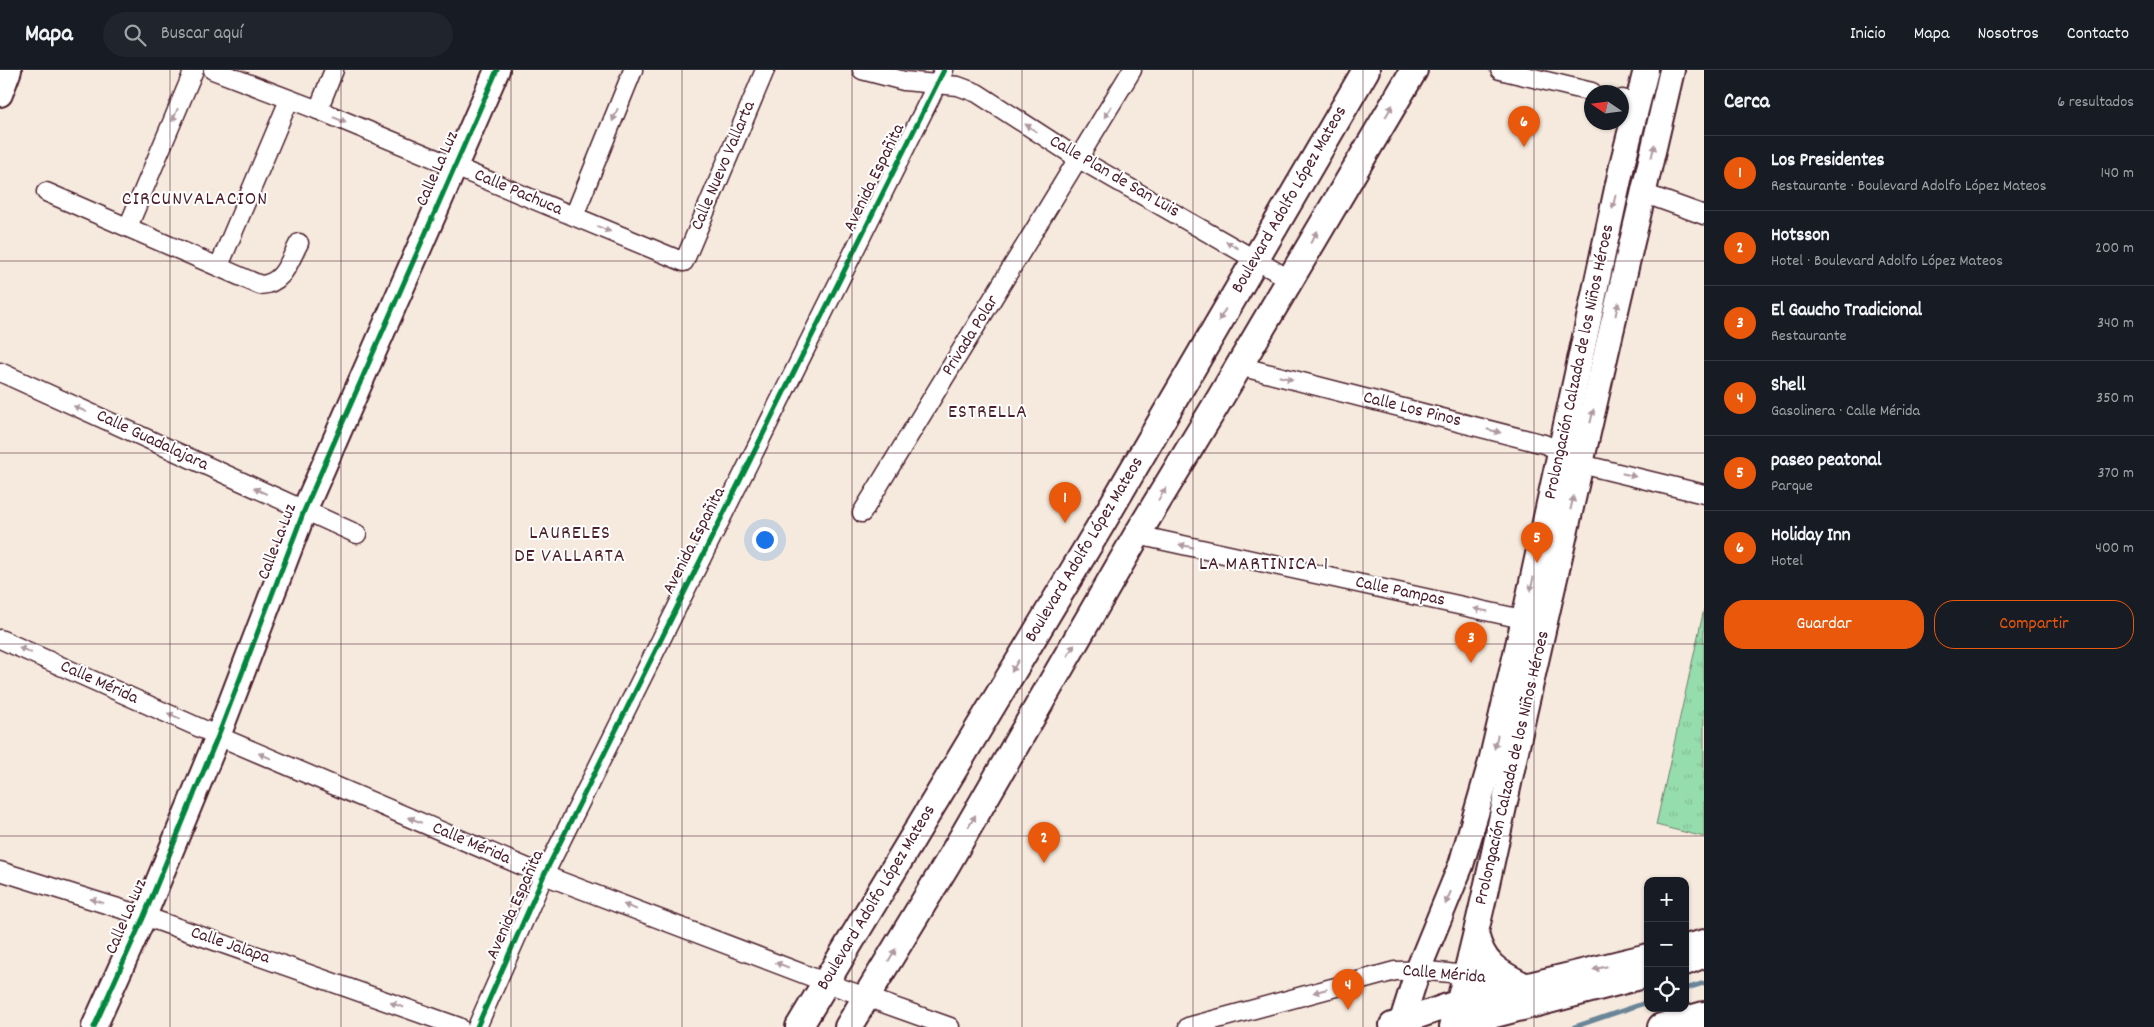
<!DOCTYPE html>
<html lang="es">
<meta charset="utf-8">
<style>
body{margin:0;font-family:Dekko,sans-serif;background:#20242c;color:#f1f3f6}
.controls{position:absolute;right:15px;bottom:15px;display:grid;overflow:hidden;border-radius:10px;box-shadow:0 1px 4px #0004}
.controls button{width:45px;height:45px;display:grid;place-items:center;padding:0;border:0;border-bottom:1px solid #363941;background:#171b24;color:#f1f3f6;font:25px sans-serif}
.compass{position:absolute;left:1584px;top:15px;width:45px;height:45px;border-radius:50%;background:#171b24;box-shadow:0 1px 4px #0004;rotate:283deg}
.you{position:absolute;left:764px;top:469px;width:18px;height:18px;margin:-12px;border:4px solid #fff;border-radius:50%;background:#1a73e8;box-shadow:0 0 0 8px #1a73e833}
.badge{display:grid;place-items:center;width:32px;height:32px;border-radius:50%;background:#ea580c;color:#fff;font-size:16px;font-weight:700}
.pin{position:absolute;translate:-50% -41px;filter:drop-shadow(0 1px 2px #0008)}
.pin::after{content:'';position:absolute;top:26px;width:18px;height:15px;background:inherit;clip-path:polygon(0 0,100% 0,50% 100%)}
.list{margin:0;padding:0;list-style:none}
h2{display:flex;justify-content:space-between;align-items:center;height:65px;margin:0;padding:0 20px;font-size:21px}
h2 small{font-size:16px;font-weight:400;color:#9ea1a6}
.list li{display:grid;grid-template-columns:32px 1fr auto;gap:15px;align-items:center;box-sizing:border-box;height:75px;padding:0 20px;border-top:1px solid #363941}
.list b{display:block;font-size:19px;white-space:nowrap}
.list p{margin:0;font-size:16px;white-space:nowrap;color:#9ea1a6}
.list em{font-size:16px;font-style:normal;color:#9ea1a6}
.actions{display:flex;gap:10px;padding:15px 20px}
.actions a{flex:1;padding:11px 0;border:1px solid #ea580c;border-radius:20px;text-align:center;font-size:18px;color:#ea580c}
.actions .main{background:#ea580c;color:#fff}
.icon{flex:none;width:28px;height:28px;fill:none;stroke:currentColor;stroke-width:2;stroke-linecap:round;stroke-linejoin:round}
.map{position:relative;flex:none;width:1704px;height:957px;overflow:hidden}
header{display:flex;align-items:center;gap:30px;box-sizing:border-box;height:70px;padding:0 25px;background:#171b24;border-bottom:1px solid #363941}
header strong{font-size:24px}
nav{display:flex;gap:28px;margin-inline-start:auto;font-size:18px}
.search{width:350px;height:45px;background:#20242c;display:flex;align-items:center;gap:12px;box-sizing:border-box;padding:0 18px;border-radius:28px;color:#9ea1a6;font-size:19px}
main{display:flex}
aside{flex:1;background:#171b24}
.map>svg:first-child{display:block}
</style>
<header>
<strong>Mapa</strong>
<div class="search"><svg class="icon" aria-label="search" viewBox="0 0 24 24"><circle cx="10" cy="10" r="6"/><path d="M15 15l6 6"/></svg>Buscar aquí</div>
<nav><a>Inicio</a><a>Mapa</a><a>Nosotros</a><a>Contacto</a></nav>
</header>
<main>
<div class="map">
<svg width="1704" height="957" viewBox="0 0 1704 957">
<defs>
<pattern id="park-tufts" width="24" height="20" patternUnits="userSpaceOnUse" patternTransform="scale(1.25)"><rect width="24" height="20" fill="#95ddac"/><path d="M3 7l-1-3M5 7V3M7 7l1-3M15 17l-1-3M17 17v-4M19 17l1-3" fill="none" stroke="#82bd94"/></pattern>
</defs>
<rect width="100%" height="100%" fill="#f6eade"/>
<filter id="ink" filterUnits="userSpaceOnUse"><feTurbulence type="fractalNoise" baseFrequency=".02" numOctaves="2"/><feDisplacementMap in="SourceGraphic" scale="10" xChannelSelector="R" yChannelSelector="G"/><feConvolveMatrix kernelMatrix="1 2 1 2 8 2 1 2 1" color-interpolation-filters="sRGB"/></filter>
<g filter="url(#ink)">
<polygon fill="url(#park-tufts)" stroke="#707e6c" points="1704,539 1704,767 1656,755"/>
<g fill="none" stroke-linecap="round" stroke-linejoin="round">
<g stroke="#6a8598" stroke-width="4.5">
<polyline points="1685,919 1704,913"/>
<polyline points="1574,957 1648,932"/>
</g>
<defs>
<g id="street">
<polyline points="213,0 318,40 684,192 765,0"/>
<polyline points="862,0 904,11 958,16 977,23 1079,89 1289,209"/>
<polyline points="1500,0 1592,22"/>
<polyline points="1622,29 1638,33"/>
<polyline points="318,40 334,0"/>
<path d="M46 122 260 215C284 214 289 191 299 173"/>
<polyline points="1643,123 1704,145"/>
<polyline points="574,146 633,0"/>
<polyline points="128,157 194,0"/>
<polyline points="219,196 289,30"/>
<polyline points="1239,296 1544,374 1561,381 1581,394 1704,424"/>
<polyline points="0,302 357,464"/>
<polyline points="862,443 1132,0"/>
<polyline points="1137,465 1536,552"/>
<polyline points="0,569 218,666 544,805 838,917 950,957"/>
<polyline points="0,801 144,846 459,957"/>
<polyline points="477,957 544,805 944,0"/>
<path d="M1188 957 1395 901C1436 899 1474 905 1513 914"/>
</g>
<g id="secondary">
<polyline points="0,24 9,0"/>
<path d="M1476 863C1483 895 1499 902 1526 916"/>
<polyline points="1685,877 1704,872"/>
<polyline points="1392,955 1459,932 1648,886"/>
<polyline points="94,957 144,846 218,666 304,441 497,0"/>
<polyline points="1400,957 1418,900 1461,795 1491,692 1524,549 1623,91 1646,0"/>
<path d="M1452 957C1480 854 1501 749 1524 644 1573 430 1621 214 1672 0"/>
</g>
<g id="primary">
<polyline points="1685,892 1704,884"/>
<polyline points="799,957 1102,453 1366,0"/>
<polyline points="848,957 947,794 1137,465 1216,335 1414,0"/>
<polyline points="1457,957 1491,945 1648,904"/>
<polyline points="1661,957 1704,945"/>
</g>
</defs>
<use href="#street" stroke="#4a1f2b" stroke-width="21"/>
<use href="#secondary" stroke="#4a1f2b" stroke-width="28"/>
<use href="#primary" stroke="#4a1f2b" stroke-width="30"/>
<use href="#street" stroke="#fff" stroke-width="18"/>
<use href="#secondary" stroke="#fff" stroke-width="24"/>
<use href="#primary" stroke="#fff" stroke-width="26"/>
<defs>
<g id="cycleway">
<polyline points="94,957 144,846 218,666 304,441 497,0"/>
<polyline points="477,957 544,805 944,0"/>
</g>
</defs>
<use href="#cycleway" stroke="#fff" stroke-width="8"/>
<use href="#cycleway" stroke="#00873e" stroke-width="5"/>
</g>
<defs><path id="oneway-solid" d="M-6-.8H1V-3.2L6.5 0L1 3.2V.8H-6Z" transform="scale(1.25)"/></defs>
<g fill="#ae9aa0">
<use href="#oneway-solid" transform="translate(1389 41) rotate(-59)"/>
<use href="#oneway-solid" transform="translate(1108 42) rotate(121)"/>
<use href="#oneway-solid" transform="translate(175 45) rotate(113)"/>
<use href="#oneway-solid" transform="translate(615 45) rotate(112)"/>
<use href="#oneway-solid" transform="translate(340 50) rotate(22)"/>
<use href="#oneway-solid" transform="translate(1031 58) rotate(-147)"/>
<use href="#oneway-solid" transform="translate(1653 81) rotate(-77)"/>
<use href="#oneway-solid" transform="translate(1614 132) rotate(102)"/>
<use href="#oneway-solid" transform="translate(604 159) rotate(22)"/>
<use href="#oneway-solid" transform="translate(1314 167) rotate(-59)"/>
<use href="#oneway-solid" transform="translate(1232 175) rotate(-151)"/>
<use href="#oneway-solid" transform="translate(1617 239) rotate(-77)"/>
<use href="#oneway-solid" transform="translate(1222 245) rotate(120)"/>
<use href="#oneway-solid" transform="translate(1286 308) rotate(14)"/>
<use href="#oneway-solid" transform="translate(80 339) rotate(-155)"/>
<use href="#oneway-solid" transform="translate(1592 346) rotate(-77)"/>
<use href="#oneway-solid" transform="translate(1494 361) rotate(14)"/>
<use href="#oneway-solid" transform="translate(1629 405) rotate(14)"/>
<use href="#oneway-solid" transform="translate(260 421) rotate(-155)"/>
<use href="#oneway-solid" transform="translate(1162 424) rotate(-59)"/>
<use href="#oneway-solid" transform="translate(1572 433) rotate(-77)"/>
<use href="#oneway-solid" transform="translate(1186 476) rotate(-168)"/>
<use href="#oneway-solid" transform="translate(1532 514) rotate(102)"/>
<use href="#oneway-solid" transform="translate(1481 540) rotate(-168)"/>
<use href="#oneway-solid" transform="translate(25 580) rotate(-156)"/>
<use href="#oneway-solid" transform="translate(1071 580) rotate(-60)"/>
<use href="#oneway-solid" transform="translate(1015 596) rotate(121)"/>
<use href="#oneway-solid" transform="translate(174 646) rotate(-156)"/>
<use href="#oneway-solid" transform="translate(1496 672) rotate(103)"/>
<use href="#oneway-solid" transform="translate(265 686) rotate(-157)"/>
<use href="#oneway-solid" transform="translate(415 750) rotate(-157)"/>
<use href="#oneway-solid" transform="translate(972 751) rotate(-60)"/>
<use href="#oneway-solid" transform="translate(1448 828) rotate(113)"/>
<use href="#oneway-solid" transform="translate(97 831) rotate(-163)"/>
<use href="#oneway-solid" transform="translate(630 837) rotate(-159)"/>
<use href="#oneway-solid" transform="translate(892 885) rotate(-59)"/>
<use href="#oneway-solid" transform="translate(782 895) rotate(-159)"/>
<use href="#oneway-solid" transform="translate(1600 898) rotate(166)"/>
<use href="#oneway-solid" transform="translate(1320 921) rotate(165)"/>
<use href="#oneway-solid" transform="translate(397 935) rotate(-161)"/>
</g>
</g>
<path fill="none" stroke="#4a1f2b" stroke-width="1" stroke-opacity="0.55" d="M170 0V957M341 0V957M511 0V957M682 0V957M852 0V957M1022 0V957M1193 0V957M1363 0V957M1534 0V957M0 191H1704M0 383H1704M0 574H1704M0 766H1704"/>
<g text-anchor="middle" dominant-baseline="central" stroke-width="4" stroke-linejoin="round" paint-order="stroke">
<g font-size="18" fill="#4a1f2b" stroke="#fff">
<text transform="translate(724 96) rotate(-67)">Calle Nuevo Vallarta</text>
<text transform="translate(438 99) rotate(-66)">Calle La Luz</text>
<text transform="translate(1114 107) rotate(30)">Calle Plan de San Luis</text>
<text transform="translate(875 108) rotate(-64)">Avenida Españita</text>
<text transform="translate(518 123) rotate(23)">Calle Pachuca</text>
<text transform="translate(1290 130) rotate(-60)">Boulevard Adolfo López Mateos</text>
<text transform="translate(971 266) rotate(-58)">Privada Polar</text>
<text transform="translate(1580 292) rotate(-78)">Prolongación Calzada de los Niños Héroes</text>
<text transform="translate(1412 340) rotate(14)">Calle Los Pinos</text>
<text transform="translate(152 371) rotate(25)">Calle Guadalajara</text>
<text transform="translate(695 471) rotate(-63)">Avenida Españita</text>
<text transform="translate(278 472) rotate(-69)">Calle La Luz</text>
<text transform="translate(1085 480) rotate(-59)">Boulevard Adolfo López Mateos</text>
<text transform="translate(1400 522) rotate(12)">Calle Pampas</text>
<text transform="translate(99 613) rotate(24)">Calle Mérida</text>
<text transform="translate(1513 698) rotate(-77)">Prolongación Calzada de los Niños Héroes</text>
<text transform="translate(471 774) rotate(23)">Calle Mérida</text>
<text transform="translate(877 828) rotate(-59)">Boulevard Adolfo López Mateos</text>
<text transform="translate(516 835) rotate(-66)">Avenida Españita</text>
<text transform="translate(127 847) rotate(-67)">Calle La Luz</text>
<text transform="translate(230 876) rotate(19)">Calle Jalapa</text>
<text transform="translate(1444 905) rotate(5)">Calle Mérida</text>
</g>
<g font-size="20" letter-spacing="1" fill="#4a1f2b" stroke="#fff">
<text x="195" y="130">CIRCUNVALACION</text>
<text x="988" y="343">ESTRELLA</text>
<text x="570" y="464">LAURELES<tspan x="570" dy="23">DE VALLARTA</tspan></text>
<text x="1264" y="495">LA MARTINICA 1</text>
</g>
</g>
</svg>
<div class="controls">
<button>+</button>
<button>−</button>
<button><svg class="icon" aria-label="locate" viewBox="0 0 24 24"><circle cx="12" cy="12" r="6"/><path d="M12 2v4M12 18v4M2 12h4M18 12h4"/></svg></button>
</div>
<svg class="compass" viewBox="-18 -18 36 36"><path d="M0-13l5 13h-10z" fill="#e53935"/><path d="M0 13l5-13h-10z" fill="#9ea1a6"/></svg>
<div class="you"></div>
<div class="pin badge" style="left:1065px;top:453px">1</div>
<div class="pin badge" style="left:1044px;top:793px">2</div>
<div class="pin badge" style="left:1471px;top:593px">3</div>
<div class="pin badge" style="left:1348px;top:940px">4</div>
<div class="pin badge" style="left:1537px;top:493px">5</div>
<div class="pin badge" style="left:1524px;top:77px">6</div>
</div>
<aside>
<h2>Cerca<small>6 resultados</small></h2>
<ul class="list">
<li><span class="badge">1</span><div><b>Los Presidentes</b><p>Restaurante · Boulevard Adolfo López Mateos</p></div><em>140 m</em></li>
<li><span class="badge">2</span><div><b>Hotsson</b><p>Hotel · Boulevard Adolfo López Mateos</p></div><em>200 m</em></li>
<li><span class="badge">3</span><div><b>El Gaucho Tradicional</b><p>Restaurante</p></div><em>340 m</em></li>
<li><span class="badge">4</span><div><b>Shell</b><p>Gasolinera · Calle Mérida</p></div><em>350 m</em></li>
<li><span class="badge">5</span><div><b>paseo peatonal</b><p>Parque</p></div><em>370 m</em></li>
<li><span class="badge">6</span><div><b>Holiday Inn</b><p>Hotel</p></div><em>400 m</em></li>
</ul>
<div class="actions"><a class="main">Guardar</a><a>Compartir</a></div>
</aside>
</main>
